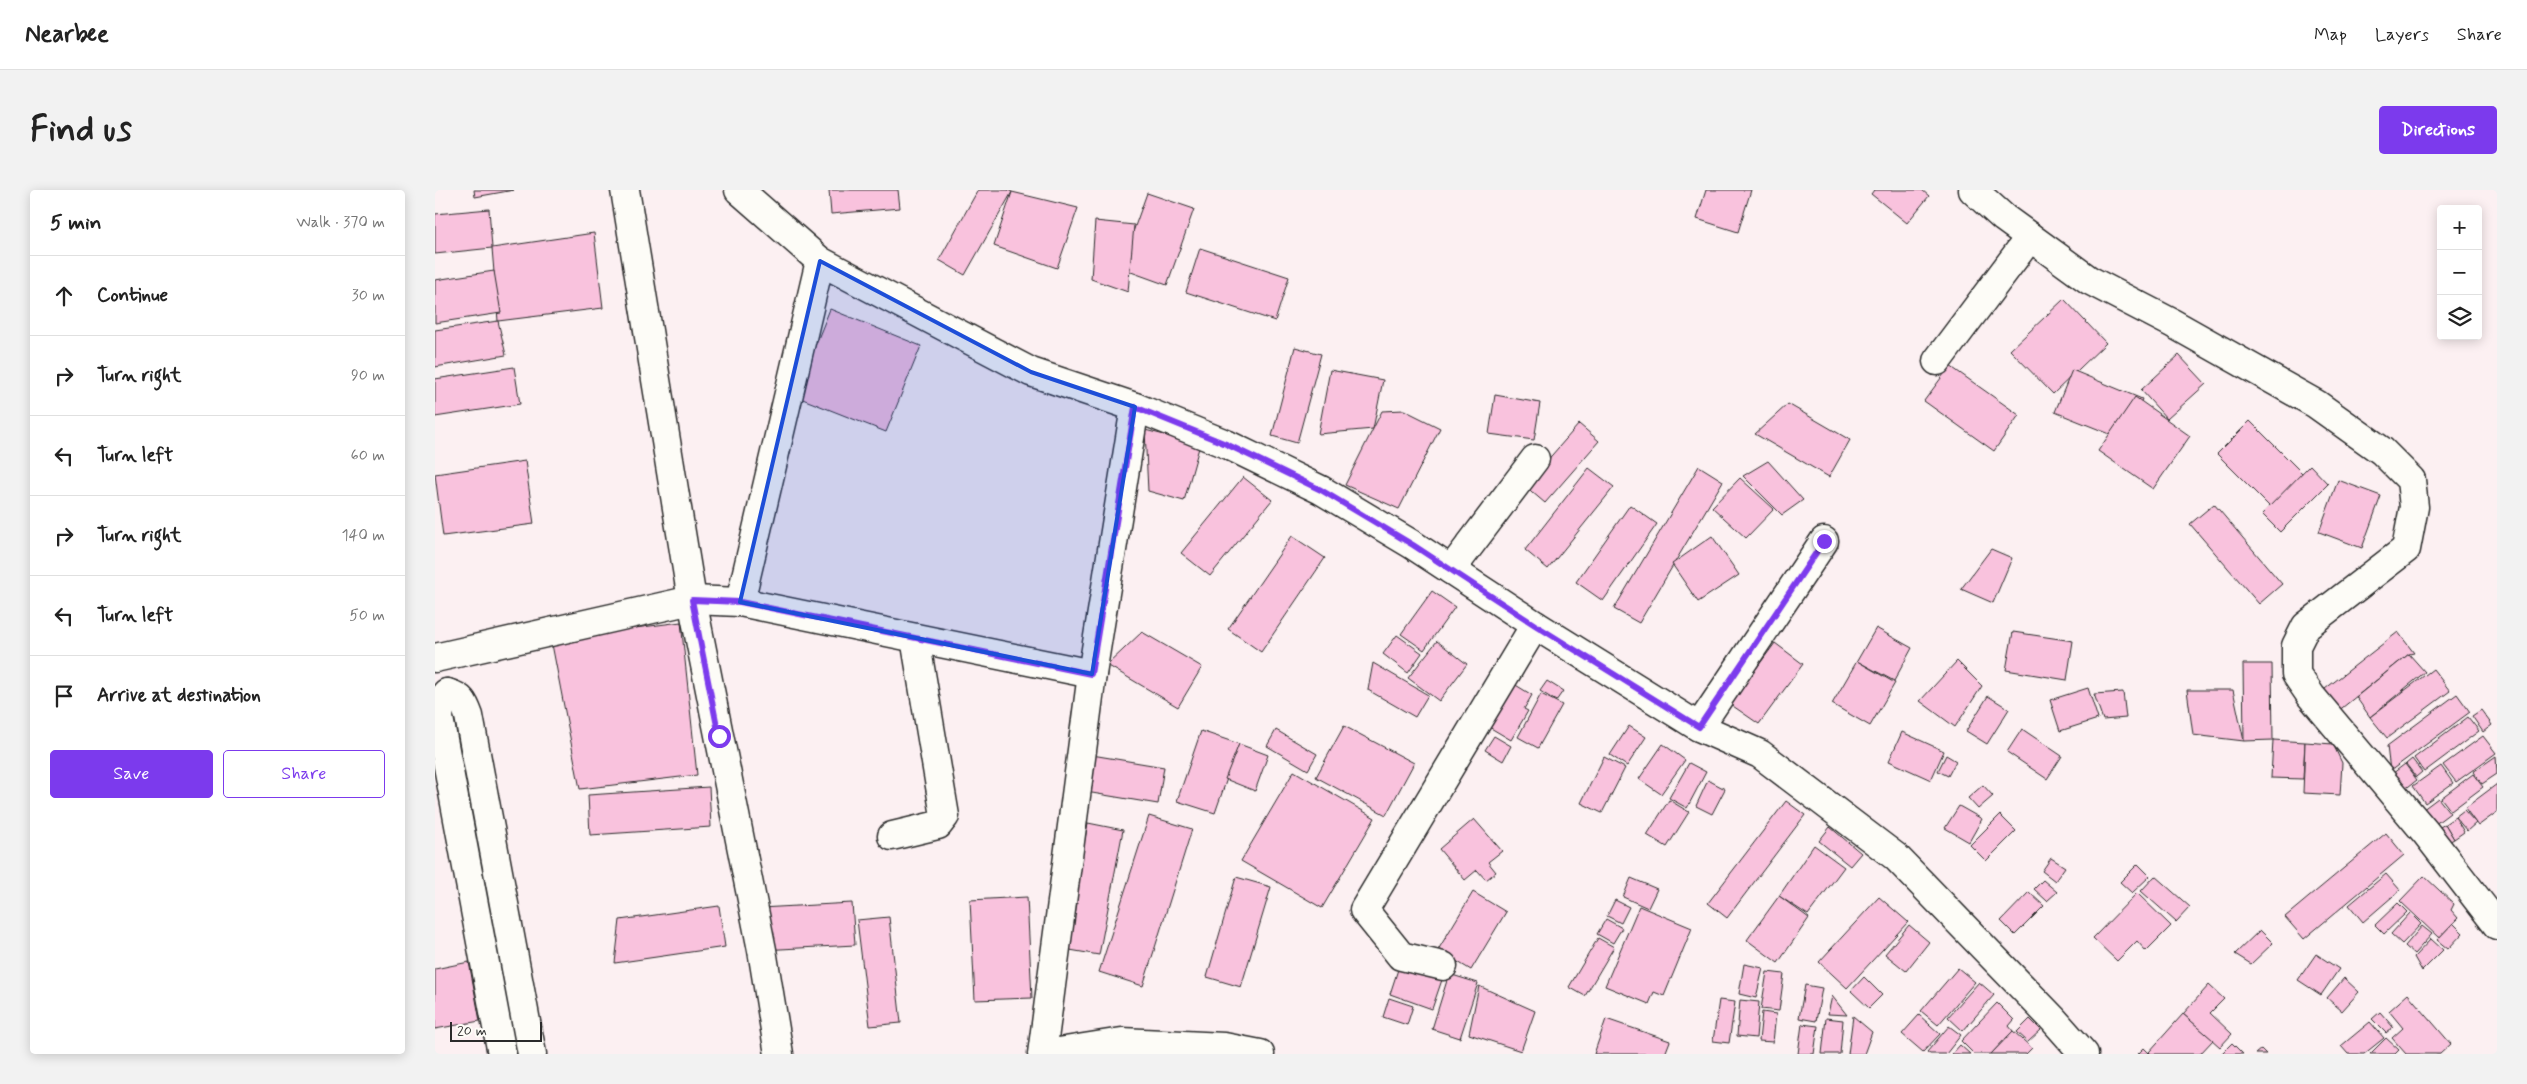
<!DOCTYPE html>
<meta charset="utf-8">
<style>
body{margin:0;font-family:Mynerve,sans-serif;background:#f2f2f2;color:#222}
.controls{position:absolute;right:15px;top:15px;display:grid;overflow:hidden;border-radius:5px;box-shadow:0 2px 12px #0003}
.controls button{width:45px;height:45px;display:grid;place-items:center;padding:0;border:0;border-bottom:1px solid #e0e0e0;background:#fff;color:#222;font:25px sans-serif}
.scale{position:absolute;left:15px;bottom:12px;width:92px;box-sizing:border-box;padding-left:5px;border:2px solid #2b2b2b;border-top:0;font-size:14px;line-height:18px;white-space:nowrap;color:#2b2b2b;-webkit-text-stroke:4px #fdfcf7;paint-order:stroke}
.stop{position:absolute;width:15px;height:15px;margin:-11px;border:4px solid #7c3aed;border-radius:50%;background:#fff}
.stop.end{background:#7c3aed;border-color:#fff;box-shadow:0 1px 5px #0008}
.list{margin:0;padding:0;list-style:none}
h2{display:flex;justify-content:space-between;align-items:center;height:65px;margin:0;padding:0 20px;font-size:21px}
h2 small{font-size:16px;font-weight:400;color:#767676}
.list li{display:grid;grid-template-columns:32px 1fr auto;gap:15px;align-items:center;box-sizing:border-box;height:80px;padding:0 20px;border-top:1px solid #e0e0e0}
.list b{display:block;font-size:19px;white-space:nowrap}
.list em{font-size:16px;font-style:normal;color:#767676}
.actions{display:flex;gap:10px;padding:15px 20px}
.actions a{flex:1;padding:11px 0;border:1px solid #7c3aed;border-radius:5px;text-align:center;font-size:18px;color:#7c3aed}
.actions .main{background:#7c3aed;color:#fff}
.icon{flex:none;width:28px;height:28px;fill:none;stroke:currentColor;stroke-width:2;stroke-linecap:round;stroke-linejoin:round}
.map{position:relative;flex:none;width:2062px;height:864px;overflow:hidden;border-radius:5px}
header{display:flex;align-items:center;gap:30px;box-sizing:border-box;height:70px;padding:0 25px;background:#fff;border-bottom:1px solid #e0e0e0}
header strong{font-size:24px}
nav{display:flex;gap:28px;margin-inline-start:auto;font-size:18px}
.intro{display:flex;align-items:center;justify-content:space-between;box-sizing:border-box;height:120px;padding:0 30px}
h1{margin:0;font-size:35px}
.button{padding:12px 22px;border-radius:5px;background:#7c3aed;color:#fff;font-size:18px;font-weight:700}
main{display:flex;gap:30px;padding:0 30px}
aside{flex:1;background:#fff;border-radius:5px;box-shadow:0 2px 12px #0003}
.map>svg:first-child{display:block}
</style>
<header>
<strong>Nearbee</strong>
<nav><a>Map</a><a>Layers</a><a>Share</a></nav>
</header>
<div class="intro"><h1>Find us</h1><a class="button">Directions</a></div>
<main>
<aside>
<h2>5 min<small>Walk · 370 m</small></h2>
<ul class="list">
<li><svg class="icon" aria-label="ahead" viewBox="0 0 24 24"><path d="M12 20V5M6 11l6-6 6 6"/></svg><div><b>Continue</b></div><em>30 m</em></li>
<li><svg class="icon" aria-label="right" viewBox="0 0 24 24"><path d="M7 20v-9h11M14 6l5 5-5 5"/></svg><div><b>Turn right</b></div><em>90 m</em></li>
<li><svg class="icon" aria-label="left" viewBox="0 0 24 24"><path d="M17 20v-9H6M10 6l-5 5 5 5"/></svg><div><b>Turn left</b></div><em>60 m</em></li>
<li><svg class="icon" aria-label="right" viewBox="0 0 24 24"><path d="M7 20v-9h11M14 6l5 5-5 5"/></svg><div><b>Turn right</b></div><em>140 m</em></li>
<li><svg class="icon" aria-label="left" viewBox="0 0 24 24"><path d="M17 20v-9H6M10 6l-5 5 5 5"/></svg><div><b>Turn left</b></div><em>50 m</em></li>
<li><svg class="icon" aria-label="arrive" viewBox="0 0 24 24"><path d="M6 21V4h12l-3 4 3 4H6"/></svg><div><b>Arrive at destination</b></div></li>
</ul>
<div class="actions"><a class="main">Save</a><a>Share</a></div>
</aside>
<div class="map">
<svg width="2062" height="864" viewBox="0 0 2062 864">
<rect width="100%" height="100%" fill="#fcf0f2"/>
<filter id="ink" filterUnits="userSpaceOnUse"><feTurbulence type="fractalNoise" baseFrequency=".02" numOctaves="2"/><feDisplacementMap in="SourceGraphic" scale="10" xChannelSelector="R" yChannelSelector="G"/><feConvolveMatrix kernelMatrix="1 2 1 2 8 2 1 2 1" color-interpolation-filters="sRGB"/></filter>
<g filter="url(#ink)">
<g fill="#f9c2dd" stroke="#2b2b2b">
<polygon points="39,0 79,0 40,7"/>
<polygon points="394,0 463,0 465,18 396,24"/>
<polygon points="543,0 573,0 577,2 530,85 504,70"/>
<polygon points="1271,0 1316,0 1303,42 1262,29"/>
<polygon points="1439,0 1487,0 1494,6 1472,33 1436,4"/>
<polygon points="577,2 643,18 622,78 559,56"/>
<polygon points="712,3 759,19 732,95 685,78"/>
<polygon points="54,19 57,58 0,64 0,24"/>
<polygon points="660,31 699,35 693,102 656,89"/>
<polygon points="159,43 168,118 63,131 57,58"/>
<polygon points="765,58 854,87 840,131 751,102"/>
<polygon points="59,81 66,123 0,133 0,90"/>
<polygon points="1629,109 1671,153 1618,204 1575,160"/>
<polygon points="395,119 486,156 451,242 360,206"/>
<polygon points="63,131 71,165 0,177 0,140"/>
<polygon points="860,157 886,164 862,253 837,246"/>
<polygon points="1744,165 1771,194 1732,229 1706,200"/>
<polygon points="1515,176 1584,225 1559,261 1489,211"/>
<polygon points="79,177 85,214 0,227 0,189"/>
<polygon points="895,180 948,190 938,239 883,244"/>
<polygon points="1637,180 1707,209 1690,250 1620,222"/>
<polygon points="1060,205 1105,213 1099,250 1054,244"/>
<polygon points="1700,207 1755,246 1718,299 1663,261"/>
<polygon points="1353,214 1415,250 1394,287 1320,244"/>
<polygon points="969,220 1005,238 964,319 910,295 947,221"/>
<polygon points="1815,231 1870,286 1837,319 1782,264"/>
<polygon points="1144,234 1164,251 1110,313 1090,296"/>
<polygon points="710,240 765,254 749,311 713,301"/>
<polygon points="90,271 99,334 8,346 0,284"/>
<polygon points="1333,271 1368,310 1347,325 1308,286"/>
<polygon points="1875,275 1893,294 1845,342 1827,324"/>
<polygon points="1264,276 1288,291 1204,433 1179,419"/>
<polygon points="1154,278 1179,297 1113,379 1090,360"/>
<polygon points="808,287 837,310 775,386 746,363"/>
<polygon points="1305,288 1339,319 1311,348 1277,317"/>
<polygon points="1903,290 1946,306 1927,358 1884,342"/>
<polygon points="1779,314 1847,394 1824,414 1755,334"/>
<polygon points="1195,315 1222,334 1168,411 1141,392"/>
<polygon points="857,346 890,368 826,462 793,439"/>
<polygon points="1277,346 1304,385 1263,412 1237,374"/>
<polygon points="1556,359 1577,368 1558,413 1526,399"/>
<polygon points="997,401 1020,417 989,460 966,444"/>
<polygon points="246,432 262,585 145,599 116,449"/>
<polygon points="1441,438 1477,458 1459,491 1422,471"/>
<polygon points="707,442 767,477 743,517 672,475"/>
<polygon points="1578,442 1638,451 1632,490 1571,480"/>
<polygon points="1963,442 1979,463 1974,464 1897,526 1881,506"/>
<polygon points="962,445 987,463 973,483 948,464"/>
<polygon points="1002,451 1032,474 1004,511 973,488"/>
<polygon points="1340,453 1368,474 1324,534 1295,514"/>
<polygon points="1974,464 1990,482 1935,527 1921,507"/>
<polygon points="1422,471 1460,493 1435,536 1397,514"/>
<polygon points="1522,471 1547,496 1520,537 1485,511"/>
<polygon points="938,473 993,505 980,527 933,500"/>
<polygon points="1808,474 1837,474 1838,550 1809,551"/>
<polygon points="1998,479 2015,501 1952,548 1935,527"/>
<polygon points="1112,491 1128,501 1121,511 1105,501"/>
<polygon points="1079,494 1097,505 1089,519 1093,521 1076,550 1054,537"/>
<polygon points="1653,498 1663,529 1625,541 1615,510"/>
<polygon points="1752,500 1798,500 1809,551 1758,545"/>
<polygon points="1688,502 1691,528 1668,530 1659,504"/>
<polygon points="1106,504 1127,515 1103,558 1083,547"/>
<polygon points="2022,504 2035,522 1955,581 1952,556"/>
<polygon points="1553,506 1574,519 1552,554 1531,541"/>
<polygon points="2046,520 2057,535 2048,542 2037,526"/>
<polygon points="2033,527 2044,541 1989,582 1979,568"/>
<polygon points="909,536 979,573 951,625 881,587"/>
<polygon points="1194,536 1211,547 1192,576 1175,565"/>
<polygon points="1587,539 1627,566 1612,589 1572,562"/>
<polygon points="841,540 882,564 873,580 832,556"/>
<polygon points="766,541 804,554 780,623 742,611"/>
<polygon points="1467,542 1509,561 1496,590 1454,571"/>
<polygon points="1059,546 1076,556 1068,571 1050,560"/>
<polygon points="2048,546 2061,563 2021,592 2008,575"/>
<polygon points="1838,550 1870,552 1868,589 1836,588"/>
<polygon points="1870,552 1898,554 1907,573 1905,605 1868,603"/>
<polygon points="804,554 833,565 820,601 790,589"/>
<polygon points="1228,554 1250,570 1226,604 1204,589"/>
<polygon points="651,564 729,577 723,614 645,601"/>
<polygon points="1511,565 1521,571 1513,586 1503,581"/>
<polygon points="2061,566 2062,584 2047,594 2038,582"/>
<polygon points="1169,567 1190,578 1167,623 1146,613"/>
<polygon points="1977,569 1987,582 1981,587 1971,574"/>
<polygon points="1254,573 1271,582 1252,618 1234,608"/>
<polygon points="1970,574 1982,590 1961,606 1949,590"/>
<polygon points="2006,576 2018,593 1990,613 1978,596"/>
<polygon points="859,581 940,628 887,718 806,671"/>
<polygon points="2038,584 2048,597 2016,621 2006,608"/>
<polygon points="1273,590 1290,599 1277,624 1261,616"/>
<polygon points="2062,594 2062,622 2043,636 2030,618"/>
<polygon points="1548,595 1558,606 1543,619 1533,608"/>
<polygon points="274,597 276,637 155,645 153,605"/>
<polygon points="2003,608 2015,623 1999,635 1987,620"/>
<polygon points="1234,610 1254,622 1232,657 1212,645"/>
<polygon points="1351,611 1370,625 1292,728 1273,713"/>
<polygon points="1524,616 1547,629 1534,652 1510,638"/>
<polygon points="2029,620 2041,633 2032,641 2020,627"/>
<polygon points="1565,625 1581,641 1551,671 1535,655"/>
<polygon points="714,626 757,639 708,796 664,782"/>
<polygon points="2020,627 2029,642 2019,649 2010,634"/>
<polygon points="1039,629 1067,661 1053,672 1061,682 1051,690 1042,680 1030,690 1004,659"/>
<polygon points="653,633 688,640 664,765 629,759"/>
<polygon points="2010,634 2019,649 2008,655 2000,640"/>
<polygon points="1395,637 1426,663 1415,676 1384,651"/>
<polygon points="1951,643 1969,665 1869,749 1850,727"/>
<polygon points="1379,655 1409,677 1373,725 1344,706"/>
<polygon points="1616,668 1630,677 1620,691 1607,681"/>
<polygon points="1703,674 1715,686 1697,703 1685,692"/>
<polygon points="1951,684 1965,700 1928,732 1914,715"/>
<polygon points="1720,686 1755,717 1741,732 1706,701"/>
<polygon points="1989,686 2019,714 2016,720 2023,728 2004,748 1965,711"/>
<polygon points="801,687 836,697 806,797 772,787"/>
<polygon points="1196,688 1222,699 1213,718 1188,707"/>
<polygon points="1608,690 1622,702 1612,711 1599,699"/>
<polygon points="1038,702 1071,722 1036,780 1003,760"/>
<polygon points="1594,702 1609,716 1580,745 1566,731"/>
<polygon points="1702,703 1736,736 1711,761 1702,751 1682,771 1658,748"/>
<polygon points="1344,706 1374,728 1343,773 1312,750"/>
<polygon points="592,707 597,808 540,810 535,710"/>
<polygon points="1444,707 1473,732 1412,798 1384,772"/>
<polygon points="1180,710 1194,717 1186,733 1172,726"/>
<polygon points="417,713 420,755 327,760 325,718"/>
<polygon points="1963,713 1972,722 1949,744 1940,735"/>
<polygon points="284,716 290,757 180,773 185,730"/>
<polygon points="1204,716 1257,738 1229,806 1219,802 1214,814 1170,796"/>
<polygon points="1975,723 1986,734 1967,754 1956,744"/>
<polygon points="454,727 466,833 435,836 422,730"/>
<polygon points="1171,729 1187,738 1178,753 1162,744"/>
<polygon points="2018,733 2028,743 2013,759 2002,750"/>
<polygon points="1474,735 1494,752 1471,781 1450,764"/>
<polygon points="1987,736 1997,744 1979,764 1970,756"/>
<polygon points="1825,740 1838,753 1816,774 1800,764"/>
<polygon points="1163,748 1179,757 1150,806 1134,797"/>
<polygon points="1996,749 2008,760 1987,781 1979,767"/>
<polygon points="1881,764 1904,779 1886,805 1863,790"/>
<polygon points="967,767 1010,781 997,819 955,804"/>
<polygon points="34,772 45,831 0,839 0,779"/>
<polygon points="1309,774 1328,778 1321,808 1304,804"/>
<polygon points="1523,778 1540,792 1503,835 1486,821"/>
<polygon points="1332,782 1349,784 1344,821 1326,819"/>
<polygon points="1014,784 1043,793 1025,848 997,839"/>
<polygon points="1429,787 1447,805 1434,818 1416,801"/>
<polygon points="1909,788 1924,802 1907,821 1892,808"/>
<polygon points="1544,792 1559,805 1528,841 1513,827"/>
<polygon points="1370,795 1387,798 1381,831 1364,828"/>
<polygon points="1774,795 1789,809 1775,823 1797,844 1785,857 1748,824"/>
<polygon points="1044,796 1100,821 1086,861 1034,844"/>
<polygon points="1973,804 2016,854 2005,864 1971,864 1957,848 1968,838 1954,821"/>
<polygon points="1397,806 1412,825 1393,824"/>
<polygon points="954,808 978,816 972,835 948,827"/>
<polygon points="1284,810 1300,812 1294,853 1278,851"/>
<polygon points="1305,810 1324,812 1321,848 1302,846"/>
<polygon points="1562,813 1579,830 1574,836 1578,841 1556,864 1539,864 1526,851"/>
<polygon points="1327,822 1341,824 1338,852 1324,851"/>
<polygon points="1945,822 1958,837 1951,843 1937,829"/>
<polygon points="1748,824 1778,850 1765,864 1716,864 1714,862"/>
<polygon points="1484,825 1505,844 1488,862 1467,844"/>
<polygon points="1418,826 1437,842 1429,864 1413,864"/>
<polygon points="1391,828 1408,830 1405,864 1387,864"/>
<polygon points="1171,829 1235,851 1230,864 1159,864"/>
<polygon points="1595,829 1606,840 1593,852 1582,842"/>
<polygon points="1935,832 1949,848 1929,864 1913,864 1906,856"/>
<polygon points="1367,834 1383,836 1379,864 1363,864"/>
<polygon points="1514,836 1526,845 1511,864 1495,864 1492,862"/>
<polygon points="1578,841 1597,858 1591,864 1556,864"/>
<polygon points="1951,848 1964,860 1960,864 1935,864"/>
<polygon points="1797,853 1808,864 1786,864"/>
<polygon points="1525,855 1535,864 1517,864"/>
<polygon points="1709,858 1715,864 1703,864"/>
<polygon points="1826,859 1831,864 1820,864"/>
</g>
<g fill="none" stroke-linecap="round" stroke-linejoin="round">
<defs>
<g id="minor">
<polyline points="190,0 257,410 327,760 344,864"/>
<polyline points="304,0 385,71 596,182 700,217 791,254 886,300 978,355 1100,435 1264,537 1325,564 1461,667 1618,829 1649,864"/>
<polyline points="1538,0 1569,28 1654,90 1737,133 1881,214 1947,261 1976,290 1979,317 1971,359 1871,436 1861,456 1861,484 1876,506 1991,643 2062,735"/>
<polyline points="1502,171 1595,47"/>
<polyline points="1016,380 1100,269"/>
<polyline points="305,412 385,71"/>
<polyline points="0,468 257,410 305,412 657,484"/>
<path d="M12 503C27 507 29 512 34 526L97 864"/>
<polyline points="12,503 5,510 4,528 67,864"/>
<polyline points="1264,537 1389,351"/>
<polyline points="457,646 503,635 510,626 480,448"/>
<polyline points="1008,776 966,766 929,720 1100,435"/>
<polyline points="607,864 657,484 700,217"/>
<polyline points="611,864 687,852 789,857 825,864"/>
</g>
</defs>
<use href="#minor" stroke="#2b2b2b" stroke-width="31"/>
<use href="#minor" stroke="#fdfcf7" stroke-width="28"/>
</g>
</g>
<g fill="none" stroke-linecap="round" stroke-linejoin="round" filter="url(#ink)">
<polyline stroke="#7c3aed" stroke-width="6" points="284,546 257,410 305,412 656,484 700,217 791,254 886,300 978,355 1100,435 1264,537 1389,351"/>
</g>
<path fill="#1d4ed8" fill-opacity="0.2" stroke="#1d4ed8" stroke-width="4" stroke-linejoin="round" d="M385 71 596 182 700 217 657 484 305 412Z"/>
</svg>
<div class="controls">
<button>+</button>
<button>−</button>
<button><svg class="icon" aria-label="layers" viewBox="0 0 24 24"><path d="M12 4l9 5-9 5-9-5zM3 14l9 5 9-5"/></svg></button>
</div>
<div class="scale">20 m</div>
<div class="stop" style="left:284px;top:546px"></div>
<div class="stop end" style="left:1389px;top:351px"></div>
</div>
</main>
